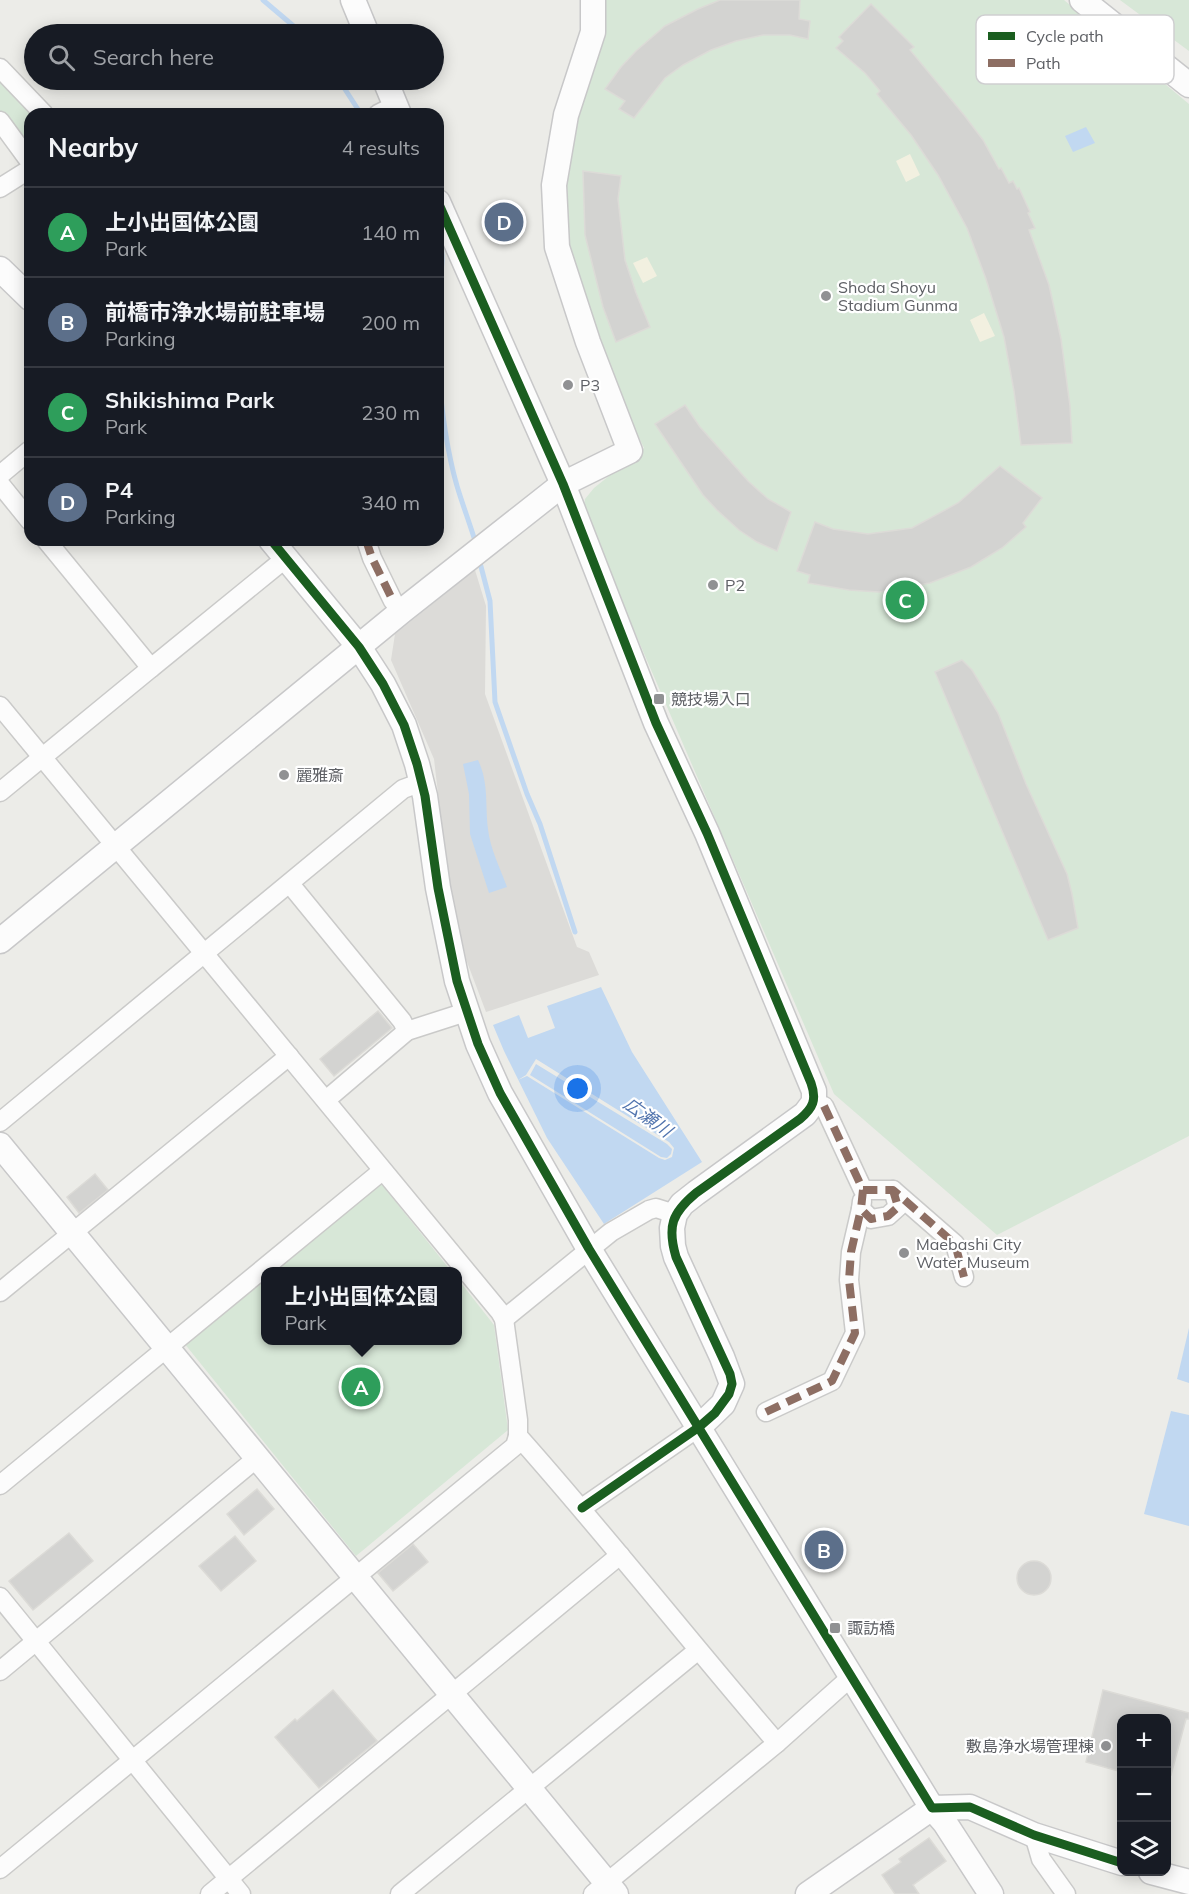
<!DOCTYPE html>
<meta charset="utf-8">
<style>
body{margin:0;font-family:Mulish,"Noto Sans JP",sans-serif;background:#20242c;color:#f1f3f6}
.controls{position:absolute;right:18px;bottom:18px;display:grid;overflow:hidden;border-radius:12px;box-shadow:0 3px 15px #0003}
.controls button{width:54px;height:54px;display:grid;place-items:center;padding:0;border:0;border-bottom:2px solid #363941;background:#171b24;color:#f1f3f6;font:30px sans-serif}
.you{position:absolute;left:578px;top:1089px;width:21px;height:21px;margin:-15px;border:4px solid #fff;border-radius:50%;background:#1a73e8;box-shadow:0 0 0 9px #1a73e833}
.badge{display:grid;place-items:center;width:39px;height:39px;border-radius:50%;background:#1a73e8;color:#fff;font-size:20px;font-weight:700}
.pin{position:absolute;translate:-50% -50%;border:3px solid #fff;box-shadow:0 2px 6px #0006}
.popup{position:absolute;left:261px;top:1267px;width:201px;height:78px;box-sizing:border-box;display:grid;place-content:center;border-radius:12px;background:#171b24;filter:drop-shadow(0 2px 4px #0005);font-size:20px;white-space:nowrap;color:#9ea1a6}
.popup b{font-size:22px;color:#f1f3f6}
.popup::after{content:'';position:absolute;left:50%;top:100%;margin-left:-12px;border:12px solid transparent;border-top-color:#171b24}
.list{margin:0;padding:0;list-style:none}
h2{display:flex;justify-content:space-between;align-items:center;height:78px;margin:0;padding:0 24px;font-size:26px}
h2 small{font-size:20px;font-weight:400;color:#9ea1a6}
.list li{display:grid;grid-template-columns:39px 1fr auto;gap:18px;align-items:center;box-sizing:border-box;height:90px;padding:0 24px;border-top:2px solid #363941}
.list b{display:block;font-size:22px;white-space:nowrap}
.list p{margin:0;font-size:20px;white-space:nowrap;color:#9ea1a6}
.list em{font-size:20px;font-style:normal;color:#9ea1a6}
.icon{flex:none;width:33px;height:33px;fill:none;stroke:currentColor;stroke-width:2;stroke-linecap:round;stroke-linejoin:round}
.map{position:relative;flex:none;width:1189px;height:1894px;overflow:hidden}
.search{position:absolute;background:#171b24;box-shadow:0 3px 15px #0003;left:24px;top:24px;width:420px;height:66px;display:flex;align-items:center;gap:15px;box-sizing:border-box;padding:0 21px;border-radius:33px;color:#9ea1a6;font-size:22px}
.panel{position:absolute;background:#171b24;box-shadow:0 3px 15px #0003;left:24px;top:108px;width:420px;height:438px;border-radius:18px}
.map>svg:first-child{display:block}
</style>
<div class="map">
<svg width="1189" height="1894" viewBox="0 0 1189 1894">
<rect width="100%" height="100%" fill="#ecece8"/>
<polygon fill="#dcdbd8" points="475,570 486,606 485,694 577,947 589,952 599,975 486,1012 464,954 449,888 434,759 391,660 395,634"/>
<g fill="#d7e7d7">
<polygon points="605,0 1064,0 1189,104 1189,1136 997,1235 834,1094 583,512 585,499 594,488 644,448 620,400 580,296 566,226 562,190 568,148 605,8"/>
<polygon points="1120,0 1189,0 1189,51"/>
<polygon points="0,76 36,114 30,114 30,150 0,112"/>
<polygon points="379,1181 451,1271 270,1272"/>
<polygon points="265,1276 265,1340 457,1340 457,1278 494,1325 508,1430 356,1556 184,1343"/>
</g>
<g fill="#f2f0e0">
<polygon points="910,154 920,175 906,182 896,161"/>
<polygon points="647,257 657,276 643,283 633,263"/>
<polygon points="984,313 995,336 980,342 970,320"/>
</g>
<g fill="#c1d8f1">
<polygon points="1086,127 1095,143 1073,152 1065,136"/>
<path d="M478 760C489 783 485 804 488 829 490 848 500 868 507 887L489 893 470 834 469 794 463 764Z"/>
<polygon points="601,987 632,1052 702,1162 604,1224 547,1138 504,1051 493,1025 519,1015 528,1038 555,1028 547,1006"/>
<polygon points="1189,1328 1189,1383 1177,1379"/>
<polygon points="1171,1411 1189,1415 1189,1526 1144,1514"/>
</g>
<path fill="#ecece8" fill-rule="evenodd" d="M536 1059 669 1142 674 1148 672 1157 665 1160 659 1158 527 1076 518 1080 526 1075ZM536 1064 667 1144 672 1149 671 1154 667 1158 661 1157 530 1075Z"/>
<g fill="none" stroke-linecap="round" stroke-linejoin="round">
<g stroke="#c1d8f1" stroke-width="5">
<polyline points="263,0 303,34"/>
<polyline points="339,80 361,114"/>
<path d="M438 236C446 255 440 276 438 296"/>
<path d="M438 366C441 406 446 448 457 486 463 506 470 524 476 544"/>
<polyline points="479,559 490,601 495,702 527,794 540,824 575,932"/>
</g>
</g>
<g fill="#d3d3d1" stroke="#dcdbd7" stroke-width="1.5">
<polygon points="720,0 800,0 799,19 810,21 808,39 790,35 763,35 736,41 711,50 683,65 665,78 634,118 619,109 625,101 605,89 621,67 636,51 665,26 698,9"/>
<polygon points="871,4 914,47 910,50 964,115 983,140 999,169 1001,168 1009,183 1013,181 1017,189 1019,188 1030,212 1028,213 1035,228 1029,230 1049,285 1061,339 1070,406 1072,443 1021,445 1014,391 1004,337 986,279 967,228 938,175 911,135 877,94 880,91 865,73 836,48 843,41 839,37"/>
<polygon points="583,171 621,176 618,199 625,260 636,293 650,327 616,342 603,307 585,235"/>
<polygon points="685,405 700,427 748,481 768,499 791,512 777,551 757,542 739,530 717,510 703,495 655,424"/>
<polygon points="1000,466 1042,498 1023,523 1026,527 1002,548 971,567 930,583 879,592 849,590 808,583 810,575 797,571 815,522 833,529 868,534 912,528 958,503"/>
<polygon points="962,660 972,670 998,713 1026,784 1067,874 1072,894 1078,928 1048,940 935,672"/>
<polygon points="378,1011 392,1028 334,1076 320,1059"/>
<polygon points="95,1174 108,1190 79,1213 67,1197"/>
<polygon points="257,1489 274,1509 244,1535 227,1514"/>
<polygon points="69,1533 93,1561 33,1610 9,1581"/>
<polygon points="235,1536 256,1561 221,1591 199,1566"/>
<polygon points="413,1544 428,1562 393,1591 378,1573"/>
<circle cx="1034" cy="1578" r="17"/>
<polygon points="333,1690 377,1741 319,1788 275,1737 295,1719 297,1721"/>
<polygon points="1103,1690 1189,1713 1189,1719 1186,1719 1171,1775 1167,1774 1167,1719 1122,1719 1122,1772 1086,1762"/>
<polygon points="929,1838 946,1861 913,1885 919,1894 895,1894 882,1875 901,1862 899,1859"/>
</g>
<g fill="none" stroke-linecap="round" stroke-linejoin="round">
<defs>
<g id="street">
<polyline points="0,68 44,114"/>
<polyline points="378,114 396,105"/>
<polyline points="0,121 30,162"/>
<polyline points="0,188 30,169"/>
<polyline points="0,475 30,450"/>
<polyline points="0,484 30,521"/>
<polyline points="46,540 151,668 286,558"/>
<polyline points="366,540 372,558 393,601"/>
<path d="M0 706 500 1312 504 1319 518 1420V1436C607 1536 690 1642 777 1743"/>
<polyline points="0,792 151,668"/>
<polyline points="290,884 402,1021 407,1031"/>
<polyline points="326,1100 407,1031 466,1012"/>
<polyline points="824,1106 863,1190 893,1190 955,1244 964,1277"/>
<polyline points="0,1122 403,789 422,782"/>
<polyline points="862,1201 861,1209 871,1219 888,1216 898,1207 893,1190"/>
<polyline points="0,1292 289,1056"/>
<polyline points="504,1319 611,1232 649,1210 656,1208 675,1214"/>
<polyline points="766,1412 832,1381 855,1333 849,1280 851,1252 861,1209"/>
<polyline points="0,1485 382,1171"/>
<polyline points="582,1508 699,1427"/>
<polyline points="0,1597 241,1894"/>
<polyline points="0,1671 257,1458"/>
<polyline points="1034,1835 1041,1859 1066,1894"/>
<polyline points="0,1869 515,1446 518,1436"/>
<polyline points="210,1894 620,1555"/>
<polyline points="400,1894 697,1651"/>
<polyline points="593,1894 777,1743 851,1677"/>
</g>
<g id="secondary">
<polyline points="353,0 367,34"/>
<polyline points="1082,0 1189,85"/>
<polyline points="385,80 399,114"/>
<polyline points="438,202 563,484 656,723 707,833 814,1091 814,1102 805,1114 696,1193 682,1204 675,1214 672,1228 673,1246 676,1257 722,1357 732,1384 723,1404 699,1427"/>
<polyline points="0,269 30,298"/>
<polyline points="271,540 359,647 383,684 404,725 417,764 425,796 438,888 457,981 478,1044 500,1093 589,1249 932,1808 970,1807 1034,1835 1122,1863"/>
<polyline points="0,941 402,611 563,484 630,451 588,342 557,247 554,185 566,115 593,32 593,0"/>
<polyline points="0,1145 616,1894"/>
<polyline points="1151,1872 1189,1882"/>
<polyline points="808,1894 932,1808 945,1823 991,1894"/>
</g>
</defs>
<use href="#street" stroke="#cacac9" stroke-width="21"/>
<use href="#secondary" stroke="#c8c8c9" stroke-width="27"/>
<use href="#street" stroke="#fcfcfc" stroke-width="18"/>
<use href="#secondary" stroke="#fcfcfc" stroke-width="24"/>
<g stroke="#8d6e63" stroke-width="8" stroke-dasharray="15 8" stroke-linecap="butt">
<polyline points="366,540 372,558 393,601"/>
<polyline points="824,1106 863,1190 893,1190 955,1244 964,1277"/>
<polyline points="863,1190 861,1209 871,1219 888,1216 898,1207 893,1190"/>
<polyline points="766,1412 832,1381 855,1333 849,1280 851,1252 861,1209"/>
</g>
<defs>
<g id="cycleway">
<path d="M438 202 563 484 656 723 707 833 811 1083C817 1100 813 1108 800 1119L696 1193C672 1213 667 1226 676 1257L730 1374 732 1384 729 1394 715 1413 699 1427 582 1508"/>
<polyline points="271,540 359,647 383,684 404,725 417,764 425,796 438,888 457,981 478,1044 500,1093 589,1249 932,1808 970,1807 1034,1835 1122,1863"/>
</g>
</defs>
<use href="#cycleway" stroke="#fff" stroke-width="13"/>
<use href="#cycleway" stroke="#1b5e20" stroke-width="9"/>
</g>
<g fill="#909193" stroke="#fff" stroke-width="2">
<circle cx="826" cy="296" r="6"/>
<circle cx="568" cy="385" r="6"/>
<circle cx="713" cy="585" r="6"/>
<rect x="653" y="693" width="12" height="12" rx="3"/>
<circle cx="284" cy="775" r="6"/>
<circle cx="904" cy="1253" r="6"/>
<rect x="829" y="1622" width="12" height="12" rx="3"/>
<circle cx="1106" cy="1746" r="6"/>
</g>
<g text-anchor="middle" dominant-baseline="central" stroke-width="4.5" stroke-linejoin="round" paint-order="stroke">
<g font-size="16" fill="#5e6065" stroke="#fff" text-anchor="start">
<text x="838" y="287">Shoda Shoyu<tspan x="838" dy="18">Stadium Gunma</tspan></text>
<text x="580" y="385">P3</text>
<text x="725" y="585">P2</text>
<text x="671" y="699">競技場入口</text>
<text x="296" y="775">麗雅斎</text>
<text x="916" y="1244">Maebashi City<tspan x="916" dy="18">Water Museum</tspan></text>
<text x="847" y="1628">諏訪橋</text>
<text x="1094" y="1746" text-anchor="end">敷島浄水場管理棟</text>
</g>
<g font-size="18" font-style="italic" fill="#5174ae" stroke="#fff">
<text transform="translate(648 1117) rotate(36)">広瀬川</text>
</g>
</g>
<rect x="976" y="15" width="198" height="69" rx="9" fill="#fff" stroke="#cfcfd1" stroke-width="1.5"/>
<rect x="988" y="32" width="27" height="8" fill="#1b5e20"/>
<rect x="988" y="59" width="27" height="8" fill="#8d6e63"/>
<g font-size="16" fill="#5e6065">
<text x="1026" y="42">Cycle path</text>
<text x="1026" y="69">Path</text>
</g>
</svg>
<div class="controls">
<button>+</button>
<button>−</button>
<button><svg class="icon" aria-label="layers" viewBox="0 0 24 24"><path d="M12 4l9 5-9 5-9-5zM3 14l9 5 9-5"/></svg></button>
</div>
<div class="you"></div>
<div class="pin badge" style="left:361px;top:1387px;background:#2e9e5b">A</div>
<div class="popup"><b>上小出国体公園</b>Park</div>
<div class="pin badge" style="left:824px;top:1550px;background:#5c6f8a">B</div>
<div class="pin badge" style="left:905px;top:600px;background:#2e9e5b">C</div>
<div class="pin badge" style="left:504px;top:222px;background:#5c6f8a">D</div>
<div class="search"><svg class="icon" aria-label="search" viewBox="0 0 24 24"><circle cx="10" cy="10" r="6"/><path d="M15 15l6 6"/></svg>Search here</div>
<section class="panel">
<h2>Nearby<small>4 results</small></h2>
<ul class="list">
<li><span class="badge" style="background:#2e9e5b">A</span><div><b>上小出国体公園</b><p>Park</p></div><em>140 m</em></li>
<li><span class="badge" style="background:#5c6f8a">B</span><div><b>前橋市浄水場前駐車場</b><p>Parking</p></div><em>200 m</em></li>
<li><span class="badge" style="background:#2e9e5b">C</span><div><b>Shikishima Park</b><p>Park</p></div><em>230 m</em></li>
<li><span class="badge" style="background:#5c6f8a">D</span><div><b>P4</b><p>Parking</p></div><em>340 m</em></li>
</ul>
</section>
</div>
